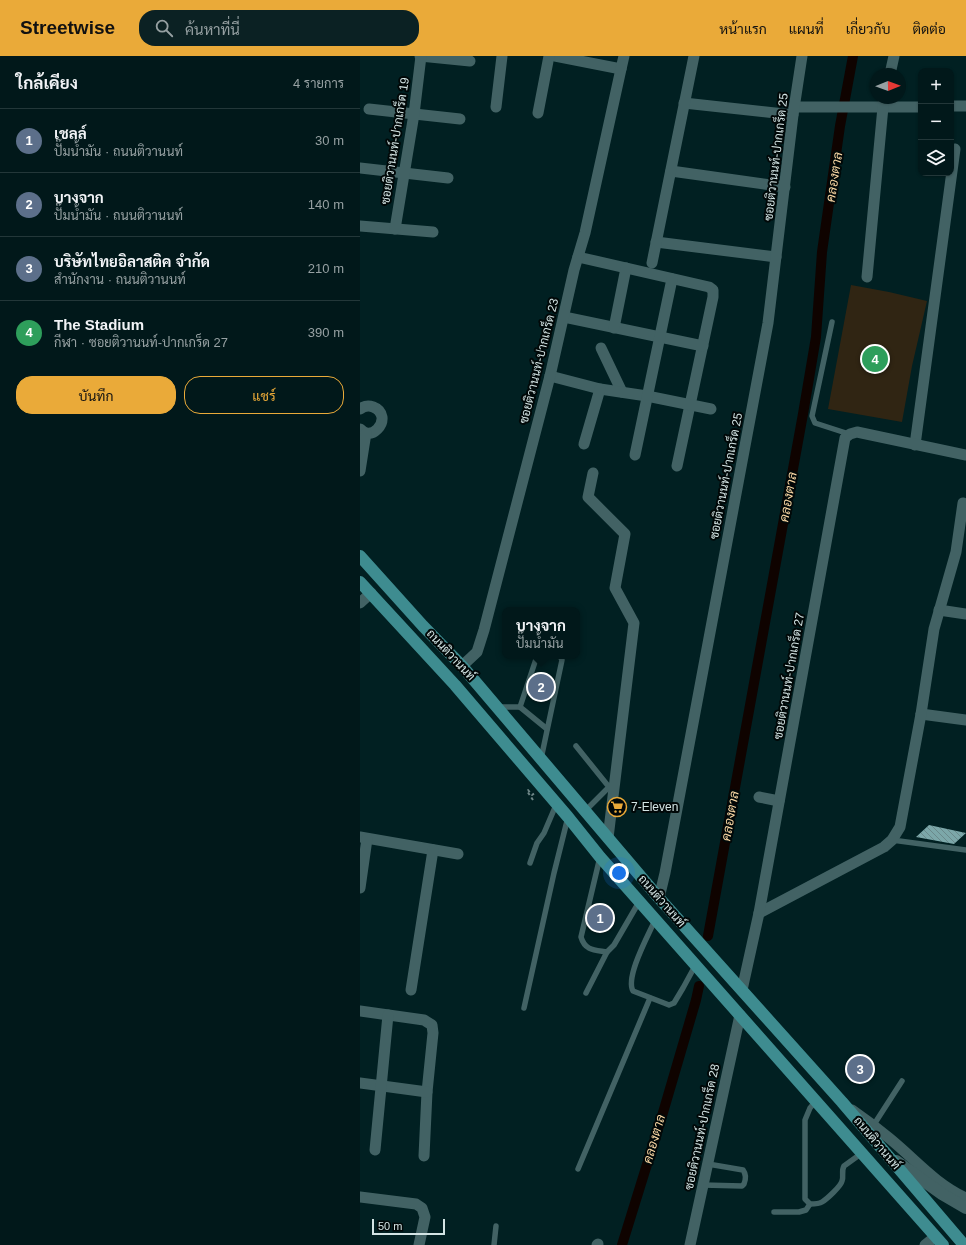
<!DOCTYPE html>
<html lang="th">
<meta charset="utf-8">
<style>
body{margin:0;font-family:Helvetica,Sarabun,sans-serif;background:#0b2123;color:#f1f3f6}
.controls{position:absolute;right:12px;top:12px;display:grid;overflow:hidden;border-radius:8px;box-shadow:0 1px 3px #0004}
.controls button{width:36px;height:36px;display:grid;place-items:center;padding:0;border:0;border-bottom:1px solid #233739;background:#01181a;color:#f1f3f6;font:20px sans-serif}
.compass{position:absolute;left:510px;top:12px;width:36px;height:36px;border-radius:50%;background:#01181a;box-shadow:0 1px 3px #0004;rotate:89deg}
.scale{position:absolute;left:12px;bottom:10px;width:73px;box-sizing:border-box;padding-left:4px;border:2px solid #d3e4e4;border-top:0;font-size:11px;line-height:14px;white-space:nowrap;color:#d3e4e4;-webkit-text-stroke:3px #010808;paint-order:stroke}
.you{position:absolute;left:259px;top:817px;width:14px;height:14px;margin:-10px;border:3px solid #fff;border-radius:50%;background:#1a73e8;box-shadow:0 0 0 6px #1a73e833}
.badge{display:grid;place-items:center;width:26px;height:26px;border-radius:50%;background:#eaaa39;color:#fff;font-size:13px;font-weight:700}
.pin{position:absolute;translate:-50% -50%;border:2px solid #fff;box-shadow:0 1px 4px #0006}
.popup{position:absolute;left:142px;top:551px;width:78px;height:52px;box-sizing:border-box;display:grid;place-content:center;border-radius:8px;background:#01181a;filter:drop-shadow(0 1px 3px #0005);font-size:13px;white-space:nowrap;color:#96a0a2}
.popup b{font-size:15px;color:#f1f3f6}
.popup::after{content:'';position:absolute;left:50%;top:100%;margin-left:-8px;border:8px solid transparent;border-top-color:#01181a}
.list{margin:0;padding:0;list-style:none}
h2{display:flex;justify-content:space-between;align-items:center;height:52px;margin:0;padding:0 16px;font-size:17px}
h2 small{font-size:13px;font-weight:400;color:#96a0a2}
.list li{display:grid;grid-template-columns:26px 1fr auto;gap:12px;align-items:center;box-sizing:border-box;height:64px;padding:0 16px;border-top:1px solid #233739}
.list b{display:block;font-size:15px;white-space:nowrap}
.list p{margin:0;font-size:13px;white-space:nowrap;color:#96a0a2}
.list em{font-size:13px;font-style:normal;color:#96a0a2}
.actions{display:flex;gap:8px;padding:12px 16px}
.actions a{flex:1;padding:9px 0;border:1px solid #eaaa39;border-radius:16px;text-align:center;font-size:14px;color:#eaaa39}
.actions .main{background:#eaaa39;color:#111}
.icon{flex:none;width:22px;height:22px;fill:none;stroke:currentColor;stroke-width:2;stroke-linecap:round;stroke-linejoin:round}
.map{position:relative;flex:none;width:606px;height:1189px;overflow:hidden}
header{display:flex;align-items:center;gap:24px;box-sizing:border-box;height:56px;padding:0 20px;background:#eaaa39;color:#111}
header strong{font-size:19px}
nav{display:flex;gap:22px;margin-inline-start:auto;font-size:14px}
.search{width:280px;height:36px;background:#0b2123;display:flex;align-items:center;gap:10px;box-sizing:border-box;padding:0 14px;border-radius:16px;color:#96a0a2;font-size:15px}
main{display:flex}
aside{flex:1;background:#01181a}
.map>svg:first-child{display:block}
</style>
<header>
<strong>Streetwise</strong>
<div class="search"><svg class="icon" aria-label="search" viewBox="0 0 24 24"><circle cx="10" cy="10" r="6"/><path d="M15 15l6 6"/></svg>ค้นหาที่นี่</div>
<nav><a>หน้าแรก</a><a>แผนที่</a><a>เกี่ยวกับ</a><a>ติดต่อ</a></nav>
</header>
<main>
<aside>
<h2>ใกล้เคียง<small>4 รายการ</small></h2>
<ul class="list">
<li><span class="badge" style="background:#5c6f8a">1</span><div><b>เชลล์</b><p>ปั๊มน้ำมัน · ถนนติวานนท์</p></div><em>30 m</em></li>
<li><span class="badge" style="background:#5c6f8a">2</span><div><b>บางจาก</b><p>ปั๊มน้ำมัน · ถนนติวานนท์</p></div><em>140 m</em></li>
<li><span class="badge" style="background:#5c6f8a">3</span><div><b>บริษัทไทยอิลาสติค จำกัด</b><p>สำนักงาน · ถนนติวานนท์</p></div><em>210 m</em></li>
<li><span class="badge" style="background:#2e9e5b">4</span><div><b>The Stadium</b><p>กีฬา · ซอยติวานนท์-ปากเกร็ด 27</p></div><em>390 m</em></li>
</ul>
<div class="actions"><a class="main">บันทึก</a><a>แชร์</a></div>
</aside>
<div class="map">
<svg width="606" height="1189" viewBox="0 0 606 1189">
<defs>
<pattern id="building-back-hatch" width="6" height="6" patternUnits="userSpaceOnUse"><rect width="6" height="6" fill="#7ca7a9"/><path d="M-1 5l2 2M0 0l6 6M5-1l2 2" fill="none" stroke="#6a898b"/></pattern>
</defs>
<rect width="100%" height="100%" fill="#012022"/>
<polygon fill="#302513" points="491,229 529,236 567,245 552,310 542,366 468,353"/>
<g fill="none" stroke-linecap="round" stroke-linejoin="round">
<g stroke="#0f0300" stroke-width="10">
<polyline points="348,880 443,358 456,281 462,196 480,70 493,0"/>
<polyline points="262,1189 302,1060 336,944 339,930"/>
</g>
</g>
<polygon fill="url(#building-back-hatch)" points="569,769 606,777 594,788 556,781"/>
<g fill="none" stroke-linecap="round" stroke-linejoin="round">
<polyline stroke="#6e8687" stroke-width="2" stroke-dasharray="3 3" stroke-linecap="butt" points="173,744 167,735 168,734 172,739 175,737"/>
<g stroke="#426264" stroke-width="5.5">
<polyline points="472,266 452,360 455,367 489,378"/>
<polyline points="139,651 160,651 177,600"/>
<polyline points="160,651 187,673"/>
<polyline points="216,690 249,731 225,755"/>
<polyline points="181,703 202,604 200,600"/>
<polyline points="532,784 606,794"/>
<path d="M240 801 221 881C225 895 235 894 247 896L254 889 279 846"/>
<polyline points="170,807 177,787 184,777 196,749"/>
<path d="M295 864C289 878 265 921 273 935L304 947 309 949 314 947 323 932 335 910"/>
<polyline points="226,937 247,896"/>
<polyline points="164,952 194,817 208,761"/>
<path d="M456 1045 450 1052 445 1064V1143L450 1148C455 1148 459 1148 462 1146 467 1143 481 1130 482 1125 484 1120 481 1115 484 1110L502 1097"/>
<polyline points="513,1070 542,1025"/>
<polyline points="218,1113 290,942"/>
<path d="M343 1129 382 1130 384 1128C386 1123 386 1118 383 1114L348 1108"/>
<polyline points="414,1156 439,1156 446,1154 450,1148"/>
<polyline points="134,1189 136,1170"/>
</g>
<g stroke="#426264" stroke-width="11">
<polyline points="60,0 110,5"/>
<polyline points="195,0 261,13"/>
<polyline points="530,18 534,0"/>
<polyline points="324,47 433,59"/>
<polyline points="591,50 606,50"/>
<polyline points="136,51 142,0"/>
<polyline points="434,51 561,51"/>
<polyline points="9,53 100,63"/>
<polyline points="178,57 189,0"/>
<polyline points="0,112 88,122"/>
<polyline points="311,115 425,131"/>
<polyline points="0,170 73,176"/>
<polyline points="35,173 54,58 61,0"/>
<polyline points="296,186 416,201"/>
<polyline points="218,201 349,231 353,234 353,241 317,410"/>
<polyline points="292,207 334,0"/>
<polyline points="507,221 523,51 525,42"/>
<polyline points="204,261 343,290"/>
<polyline points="254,272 266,212"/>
<polyline points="241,292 262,336"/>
<polyline points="190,320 240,333 287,340 351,353"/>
<path d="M0 353C8 347 20 351 22 361 23 370 14 379 6 377 3 376 2 374 0 373"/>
<polyline points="224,388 240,333"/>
<polyline points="555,389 595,93"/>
<polyline points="275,399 312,223"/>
<polyline points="0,415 6,377"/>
<polyline points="233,417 228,441 265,478 255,532 274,567 248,782"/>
<polyline points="0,547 11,537"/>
<polyline points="579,554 606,558"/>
<polyline points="102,610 117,596 124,574 190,320 214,214 225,177 261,13 264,0"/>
<polyline points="561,658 606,664"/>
<polyline points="399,741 419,745"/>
<polyline points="0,781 98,798"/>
<polyline points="0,832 7,783"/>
<polyline points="299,842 305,817 408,267 433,59 442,0"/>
<polyline points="399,857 524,791 532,784 540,771 561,658 574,573 596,496 603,447"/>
<polyline points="51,934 73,794"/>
<polyline points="382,934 399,857 485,382 490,378 497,376 606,399"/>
<polyline points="0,955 64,964 72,969 73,977 67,1036 64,1100"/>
<polyline points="0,1027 67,1036"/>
<path d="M492 1054C505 1063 517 1072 529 1082 555 1103 575 1128 606 1142"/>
<polyline points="15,1094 28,959"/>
<polyline points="0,1141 56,1148 62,1152 65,1161 59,1189"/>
<polyline points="237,1189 238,1188"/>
<polyline points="330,1189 380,959"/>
<polyline points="565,1189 575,1181"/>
</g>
<polyline stroke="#426264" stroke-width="12" points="536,1105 582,1138 606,1152"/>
<g stroke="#3e8c90" stroke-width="12">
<polyline points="0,500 63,570 102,610 299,842 482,1046 604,1189"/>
<polyline points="0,526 95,629 208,761 240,801 583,1189"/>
</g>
</g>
<defs>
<symbol id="supermarket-ring" viewBox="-11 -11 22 22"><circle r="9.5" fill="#010808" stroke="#eaaa39" stroke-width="1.5"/><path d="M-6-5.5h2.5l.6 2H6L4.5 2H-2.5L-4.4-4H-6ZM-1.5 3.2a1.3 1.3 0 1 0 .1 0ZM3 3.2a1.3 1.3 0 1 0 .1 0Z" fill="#eaaa39"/></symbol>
</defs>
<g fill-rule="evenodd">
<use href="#supermarket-ring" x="246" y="740" width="22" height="22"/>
</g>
<g text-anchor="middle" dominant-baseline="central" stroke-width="4" stroke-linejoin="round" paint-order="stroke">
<g font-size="12" fill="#d3e4e4" stroke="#010808">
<text transform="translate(35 85) rotate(-81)">ซอยติวานนท์-ปากเกร็ด 19</text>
<text transform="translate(416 101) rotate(-83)">ซอยติวานนท์-ปากเกร็ด 25</text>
<text transform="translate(179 305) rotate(-76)">ซอยติวานนท์-ปากเกร็ด 23</text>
<text transform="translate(366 420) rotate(-79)">ซอยติวานนท์-ปากเกร็ด 25</text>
<text transform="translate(91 599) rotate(47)">ถนนติวานนท์</text>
<text transform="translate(429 620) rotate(-80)">ซอยติวานนท์-ปากเกร็ด 27</text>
<text transform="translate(302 845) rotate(49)">ถนนติวานนท์</text>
<text transform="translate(342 1071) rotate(-78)">ซอยติวานนท์-ปากเกร็ด 28</text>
<text transform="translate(517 1087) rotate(50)">ถนนติวานนท์</text>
</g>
<g font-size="12" fill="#d3e4e4" stroke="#010808" text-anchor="start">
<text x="271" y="751">7-Eleven</text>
</g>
<g font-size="13" font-style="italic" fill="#f9d7a4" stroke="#010808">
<text transform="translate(474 121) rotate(-81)">คลองตาล</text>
<text transform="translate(428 441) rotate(-80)">คลองตาล</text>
<text transform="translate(370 760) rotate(-80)">คลองตาล</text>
<text transform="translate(294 1083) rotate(-74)">คลองตาล</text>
</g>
</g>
</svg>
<div class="controls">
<button>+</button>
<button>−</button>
<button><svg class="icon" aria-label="layers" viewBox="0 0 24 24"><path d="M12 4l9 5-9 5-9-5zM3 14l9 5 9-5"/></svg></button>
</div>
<svg class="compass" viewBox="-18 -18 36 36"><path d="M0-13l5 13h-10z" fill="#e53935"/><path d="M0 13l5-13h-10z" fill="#96a0a2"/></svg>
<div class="scale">50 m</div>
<div class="you"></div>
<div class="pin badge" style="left:240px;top:862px;background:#5c6f8a">1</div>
<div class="pin badge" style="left:181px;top:631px;background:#5c6f8a">2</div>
<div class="popup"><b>บางจาก</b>ปั๊มน้ำมัน</div>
<div class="pin badge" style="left:500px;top:1013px;background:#5c6f8a">3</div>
<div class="pin badge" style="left:515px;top:303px;background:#2e9e5b">4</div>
</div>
</main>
